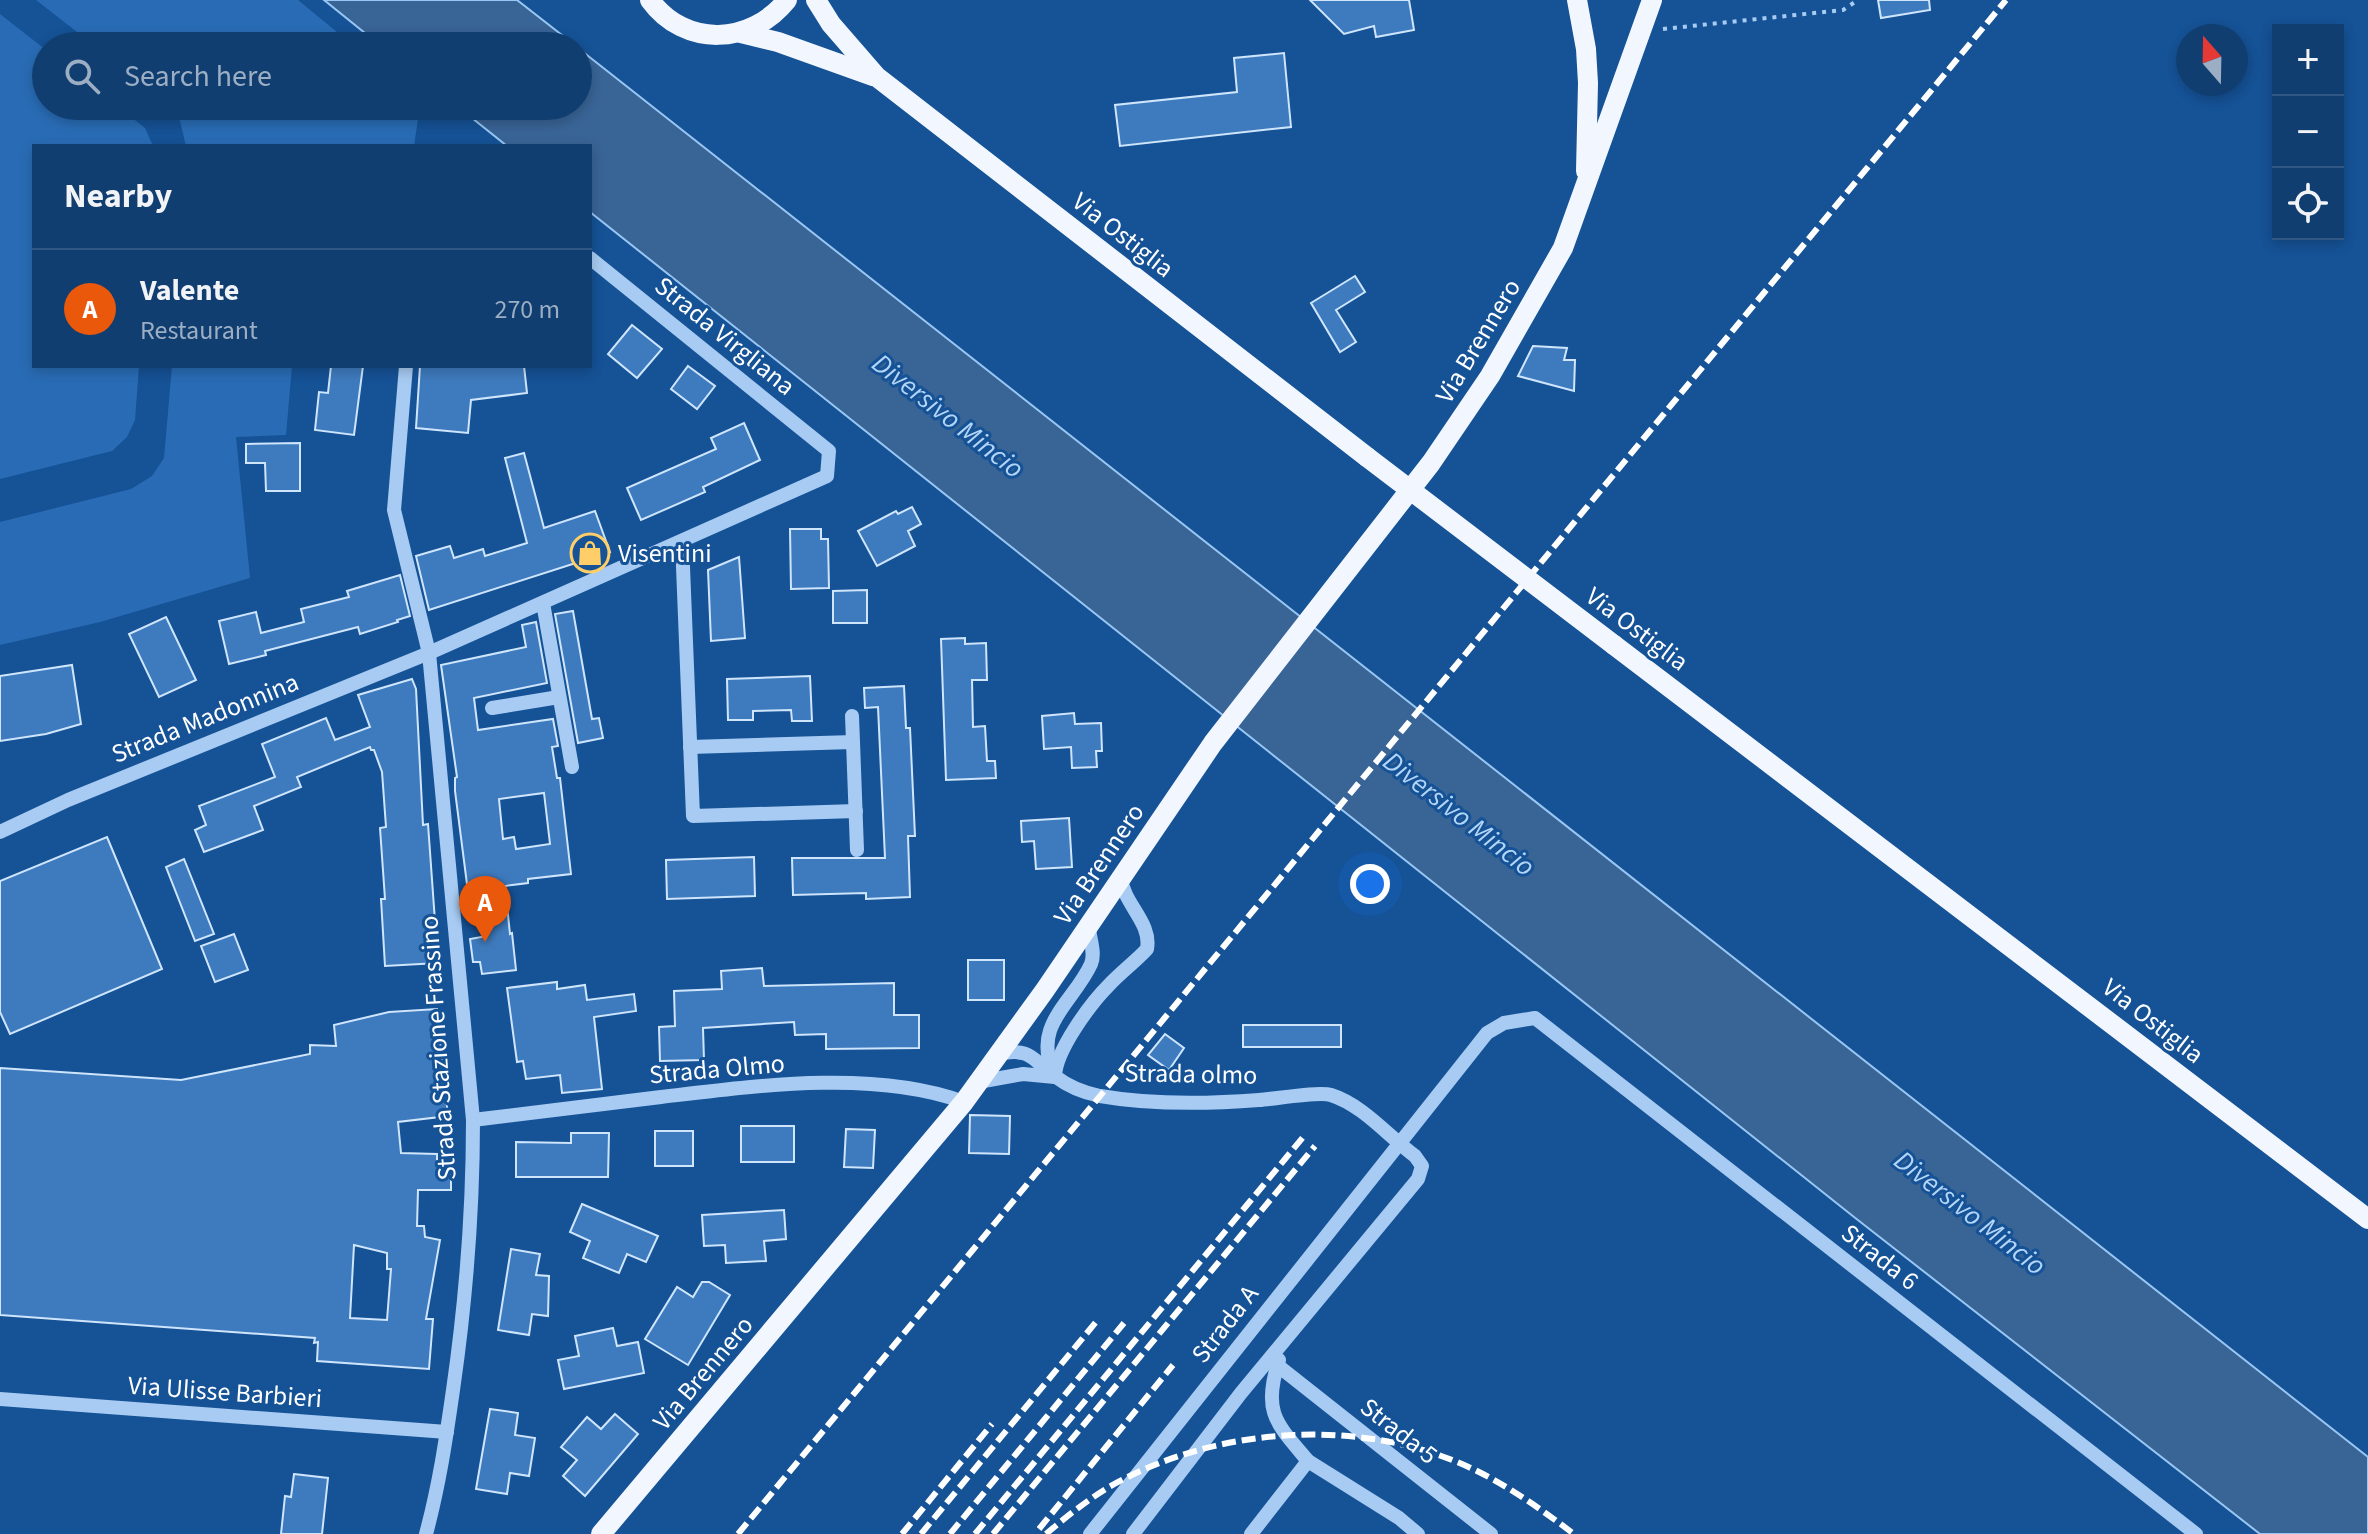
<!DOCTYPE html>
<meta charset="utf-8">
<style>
body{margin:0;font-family:"Source Sans 3",sans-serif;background:#194575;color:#f1f3f6}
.controls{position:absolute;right:24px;top:24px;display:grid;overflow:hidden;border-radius:0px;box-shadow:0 4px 12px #0003}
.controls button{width:72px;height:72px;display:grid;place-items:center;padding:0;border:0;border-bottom:2px solid #305783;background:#103e70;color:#f1f3f6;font:40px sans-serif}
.compass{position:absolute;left:2176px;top:24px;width:72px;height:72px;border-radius:50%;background:#103e70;box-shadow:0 4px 12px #0003;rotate:340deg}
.you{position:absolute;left:1370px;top:884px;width:28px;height:28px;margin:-20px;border:6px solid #fff;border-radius:50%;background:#1a73e8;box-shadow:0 0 0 12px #1a73e833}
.badge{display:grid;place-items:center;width:52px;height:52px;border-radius:50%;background:#ea580c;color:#fff;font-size:26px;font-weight:700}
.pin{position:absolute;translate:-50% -66px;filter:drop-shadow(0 2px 4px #0008)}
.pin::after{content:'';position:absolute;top:42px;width:28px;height:24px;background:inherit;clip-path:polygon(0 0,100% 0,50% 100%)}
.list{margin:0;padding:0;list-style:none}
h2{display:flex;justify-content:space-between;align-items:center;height:104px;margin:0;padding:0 32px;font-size:34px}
h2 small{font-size:26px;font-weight:400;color:#9caec3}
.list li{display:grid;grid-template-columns:52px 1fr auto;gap:24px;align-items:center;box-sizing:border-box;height:120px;padding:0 32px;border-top:2px solid #305783}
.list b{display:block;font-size:30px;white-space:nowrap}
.list p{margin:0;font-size:26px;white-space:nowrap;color:#9caec3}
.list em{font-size:26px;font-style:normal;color:#9caec3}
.icon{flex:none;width:44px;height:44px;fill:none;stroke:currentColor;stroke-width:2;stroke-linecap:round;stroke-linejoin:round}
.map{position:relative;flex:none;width:2368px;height:1534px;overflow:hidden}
.search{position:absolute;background:#103e70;box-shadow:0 4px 12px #0003;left:32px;top:32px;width:560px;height:88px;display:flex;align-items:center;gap:20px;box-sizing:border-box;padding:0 28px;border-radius:44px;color:#9caec3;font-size:30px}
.panel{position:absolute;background:#103e70;box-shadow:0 4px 12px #0003;left:32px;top:144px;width:560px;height:224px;border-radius:0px}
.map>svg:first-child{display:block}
</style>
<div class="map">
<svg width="2368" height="1534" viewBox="0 0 2368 1534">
<rect width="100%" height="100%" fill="#155296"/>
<g fill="#296cb5">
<polygon points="36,0 298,0 354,46 95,46"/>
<polygon points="0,14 46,50 46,106 117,106 145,128 153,146 34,146 34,366 139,366 135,420 127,437 112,451 0,479"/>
<polygon points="170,106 420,106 414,146 186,146 180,121"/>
<polygon points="172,366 292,366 286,435 236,437 250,578 100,622 0,645 0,522 131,489 152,476 164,458"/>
</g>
<g fill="#396496" stroke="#99c7f4" stroke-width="2">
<polygon points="324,0 517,0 576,46 381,46"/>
<polygon points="578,48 2368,1457 2368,1534 2260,1534 1854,1217 590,212 590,146 507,146 457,106 578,106"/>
</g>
<g fill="#3e7bbe" stroke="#cee5fc" stroke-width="2" fill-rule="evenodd">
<polygon points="1310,0 1409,0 1414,30 1376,37 1374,26 1344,34"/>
<polygon points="1878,0 1929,0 1930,10 1881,18"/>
<polygon points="1284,53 1291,127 1120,146 1115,105 1237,92 1234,58"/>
<polygon points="1355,276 1365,292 1336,310 1356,342 1340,352 1311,303"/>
<polygon points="632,325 662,349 637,378 608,354"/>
<polygon points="1533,346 1567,348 1564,360 1575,360 1574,391 1518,376"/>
<polygon points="331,366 363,366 354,435 315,430 319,392 328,393"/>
<polygon points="420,366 524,366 527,393 471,400 468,433 416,428"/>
<polygon points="688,366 715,386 697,409 671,389"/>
<polygon points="744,423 760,460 703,487 705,492 641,520 627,488 716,449 711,438"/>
<polygon points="300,443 300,491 266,491 265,463 246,463 246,444"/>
<polygon points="524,453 544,528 595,511 610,552 429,610 416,556 450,546 454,558 483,549 485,556 527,543 505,458"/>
<polygon points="912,507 921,524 908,531 915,546 877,566 858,531 896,511 898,514"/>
<polygon points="790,529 821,529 821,539 828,539 829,588 791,589"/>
<polygon points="739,557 745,638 711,641 708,570"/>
<polygon points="400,575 410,616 397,620 398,622 360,634 358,627 265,651 266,655 229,664 219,621 256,612 261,633 304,622 301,609 349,597 347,591"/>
<polygon points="867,590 867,623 833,623 833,591"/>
<polygon points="573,611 592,719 599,718 603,738 578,743 555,614"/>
<polygon points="166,617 196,680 159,697 129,634"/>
<path d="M536 622 547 683 474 698 478 730 553 719 558 746 552 747 557 778H560L571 874 528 879V883L505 886 510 934 512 933 516 970 482 974 480 962H473L470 939 487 936 483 889 468 892 455 791V778L457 777 441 665 526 647 522 625ZM544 793 550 844 516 849 514 837 503 839 499 799Z"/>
<polygon points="965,638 965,644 986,643 987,680 972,680 973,727 985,726 987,761 995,761 996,778 946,780 941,639"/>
<polygon points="72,665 81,724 46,734 0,741 0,676"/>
<polygon points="810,676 812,721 792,721 791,710 753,711 753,720 728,720 727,679"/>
<polygon points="412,679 416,689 423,825 428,824 438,963 385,966 381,899 385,899 380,828 386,827 382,772 374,750 371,750 370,747 297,777 301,787 254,806 263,830 204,852 195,830 206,825 199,806 275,777 262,744 326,718 335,740 370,727 358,695"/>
<polygon points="904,686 906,728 910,728 915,836 908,836 910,897 866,899 866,893 793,895 792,858 885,858 878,707 865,708 864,688"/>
<polygon points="1074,713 1075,724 1101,723 1102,751 1096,751 1097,767 1072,768 1071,747 1044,749 1042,716"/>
<polygon points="1069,818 1072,867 1036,869 1034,841 1022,842 1021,821"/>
<polygon points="107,837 162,969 10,1034 0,1012 0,881"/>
<polygon points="754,857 755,896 667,899 666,860"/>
<polygon points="184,859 214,934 195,941 166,867"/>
<polygon points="234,934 248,970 215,982 201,946"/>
<rect x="968" y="960" width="36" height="40"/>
<polygon points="762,968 764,986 894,983 894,1015 919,1015 919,1048 826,1049 826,1034 795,1035 794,1022 703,1028 704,1060 660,1061 659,1027 675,1026 674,991 722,989 721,971"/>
<polygon points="557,982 557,989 585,985 587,1000 634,994 636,1011 594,1017 602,1089 562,1093 560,1075 526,1079 523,1061 517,1062 507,988"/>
<path d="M437 1009 448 1116 398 1122 401 1153 437 1154V1162H451V1190H418L417 1226H424L425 1237 440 1240 426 1319H433L429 1369 317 1361 318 1342 314 1343 315 1338 0 1315V1068L181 1080 310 1054V1045L336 1046 334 1025 389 1012ZM354 1245 387 1253V1269H391L387 1320 350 1318Z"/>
<rect x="1243" y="1025" width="98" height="22"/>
<polygon points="1165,1034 1184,1048 1169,1070 1148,1055"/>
<polygon points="970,1115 1010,1116 1009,1154 969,1153"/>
<rect x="741" y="1126" width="53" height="36"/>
<polygon points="846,1129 875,1130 873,1168 844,1167"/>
<rect x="655" y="1131" width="38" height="35"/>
<polygon points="571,1133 609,1133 608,1177 516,1177 516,1142 571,1143"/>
<polygon points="582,1204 658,1236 646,1262 627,1254 619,1273 583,1258 590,1241 570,1232"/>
<polygon points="784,1210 786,1239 764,1241 766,1261 726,1263 725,1245 704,1246 702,1215"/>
<polygon points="511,1249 540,1254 536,1275 549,1276 548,1316 532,1314 529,1335 498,1330"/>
<polygon points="702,1282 709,1282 730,1295 688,1365 645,1339 677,1287 693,1297"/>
<polygon points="613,1328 617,1346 638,1342 644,1373 564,1389 558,1360 579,1356 575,1336"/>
<polygon points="490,1409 518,1413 515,1435 535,1438 529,1476 510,1473 507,1494 476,1489"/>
<polygon points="615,1414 638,1434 585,1496 563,1476 577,1460 561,1447 587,1417 601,1429"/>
<polygon points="294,1474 328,1478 322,1534 281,1534 285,1496 291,1497"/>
</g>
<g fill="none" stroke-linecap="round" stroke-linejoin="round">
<polyline stroke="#a7cbf2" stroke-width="4" stroke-dasharray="4 6" stroke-linecap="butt" points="1663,29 1843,10 1858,0"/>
<g stroke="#a7cbf2" stroke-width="14">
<path d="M406 366 394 510 429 653 473 1120C473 1211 466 1300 453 1390 446 1439 439 1486 426 1534"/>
<polyline points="682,542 693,816 856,811"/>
<polyline points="543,603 572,767"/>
<polyline points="492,708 559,697"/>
<polyline points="852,716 853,742"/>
<polyline points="690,747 853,742 857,850"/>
<polyline points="0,832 68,800 429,653 827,476 829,451 590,258"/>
<path d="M998 1054C1032 1047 1032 1060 1056 1077 1069 1087 1085 1093 1100 1096 1152 1105 1207 1104 1259 1100 1275 1099 1319 1091 1331 1095 1363 1105 1389 1137 1415 1156L1422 1166 1418 1179 1241 1393 1133 1534"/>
<path d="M1054 1073C1031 1025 1074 1002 1091 964 1096 952 1089 938 1089 926"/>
<path d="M1055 1077C1055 1051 1091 1003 1109 985 1121 972 1135 962 1147 949 1152 922 1123 904 1121 877"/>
<polyline points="978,1082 1023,1074 1055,1077"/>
<path d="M473 1120C535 1113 598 1105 661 1097 754 1086 874 1069 964 1102"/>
<polyline points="1277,1365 1491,1534"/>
<polyline points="0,1399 447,1432"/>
<polyline points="1308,1461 1399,1518 1418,1534"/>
<polyline points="1090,1534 1487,1033 1504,1023 1535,1018 2196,1534"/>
<path d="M1251 1534 1308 1461C1276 1423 1262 1412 1279 1360"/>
</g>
<g stroke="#f2f7ff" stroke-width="20">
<path d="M650 0C685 48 751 45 787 0"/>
<polyline points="816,0 831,24 877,77 1367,457"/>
<polyline points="1577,0 1586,49 1588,83 1586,171"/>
<polyline points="741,33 778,42 873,76"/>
<polyline points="1614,645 2368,1219"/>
<polyline points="601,1534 964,1102 1045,990 1213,743 1431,463 1490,376 1563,248 1652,0"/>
</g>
<g stroke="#fff" stroke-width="6" stroke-dasharray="14 6" stroke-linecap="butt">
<polyline points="1039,1529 1173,1365"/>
<polyline points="738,1534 2006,0"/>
<polyline points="902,1534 992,1424"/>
<polyline points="921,1534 1096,1322"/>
<polyline points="950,1534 1124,1323"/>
<polyline points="975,1534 1304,1136"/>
<polyline points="993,1534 1315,1146"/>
<path d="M1046 1534C1066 1517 1086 1501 1109 1487 1207 1431 1338 1418 1444 1457 1492 1474 1534 1504 1574 1534"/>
</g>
<polyline stroke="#f2f7ff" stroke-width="20" points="1367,457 1614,645"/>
</g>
<defs>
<symbol id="shop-ring" viewBox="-11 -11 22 22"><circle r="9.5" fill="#155296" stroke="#ffce68" stroke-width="1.5"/><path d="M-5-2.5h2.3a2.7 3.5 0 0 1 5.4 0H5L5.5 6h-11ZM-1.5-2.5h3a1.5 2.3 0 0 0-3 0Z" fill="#ffce68"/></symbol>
</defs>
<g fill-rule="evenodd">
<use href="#shop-ring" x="568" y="531" width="44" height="44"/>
</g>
<g text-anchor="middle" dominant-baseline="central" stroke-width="6" stroke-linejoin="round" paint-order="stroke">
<g font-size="26" fill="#fff" stroke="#155296">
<text transform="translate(1123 235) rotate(38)">Via Ostiglia</text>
<text transform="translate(725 336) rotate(39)">Strada Virgliana</text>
<text transform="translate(1478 341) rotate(-59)">Via Brennero</text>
<text transform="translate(1637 629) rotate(37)">Via Ostiglia</text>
<text transform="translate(205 718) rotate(-22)">Strada Madonnina</text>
<text transform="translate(1099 864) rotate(-56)">Via Brennero</text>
<text transform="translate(2153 1021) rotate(38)">Via Ostiglia</text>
<text transform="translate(438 1048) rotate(-94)">Strada Stazione Frassino</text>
<text transform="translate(717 1069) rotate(-5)">Strada Olmo</text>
<text transform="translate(1191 1074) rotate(1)">Strada olmo</text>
<text transform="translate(1880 1257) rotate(38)">Strada 6</text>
<text transform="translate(1225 1324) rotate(-52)">Strada A</text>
<text transform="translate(703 1373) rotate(-50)">Via Brennero</text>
<text transform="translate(225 1392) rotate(4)">Via Ulisse Barbieri</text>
<text transform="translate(1399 1431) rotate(38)">Strada 5</text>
</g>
<g font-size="26" fill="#fff" stroke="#155296" text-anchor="start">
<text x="618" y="553">Visentini</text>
</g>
<g font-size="28" font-style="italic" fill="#b3d5f8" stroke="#155296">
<text transform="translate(948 416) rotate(38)">Diversivo Mincio</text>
<text transform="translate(1459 814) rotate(38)">Diversivo Mincio</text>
<text transform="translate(1970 1213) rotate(38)">Diversivo Mincio</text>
</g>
</g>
</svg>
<div class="controls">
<button>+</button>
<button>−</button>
<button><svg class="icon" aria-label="locate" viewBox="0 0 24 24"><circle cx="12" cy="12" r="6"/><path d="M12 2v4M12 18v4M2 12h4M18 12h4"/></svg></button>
</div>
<svg class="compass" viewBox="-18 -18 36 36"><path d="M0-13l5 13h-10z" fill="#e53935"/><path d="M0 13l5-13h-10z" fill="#9caec3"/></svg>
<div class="you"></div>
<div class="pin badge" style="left:485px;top:942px">A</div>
<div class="search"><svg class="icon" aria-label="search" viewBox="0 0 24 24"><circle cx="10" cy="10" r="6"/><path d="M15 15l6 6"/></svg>Search here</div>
<section class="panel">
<h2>Nearby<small></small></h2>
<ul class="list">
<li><span class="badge">A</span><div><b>Valente</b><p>Restaurant</p></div><em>270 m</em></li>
</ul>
</section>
</div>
